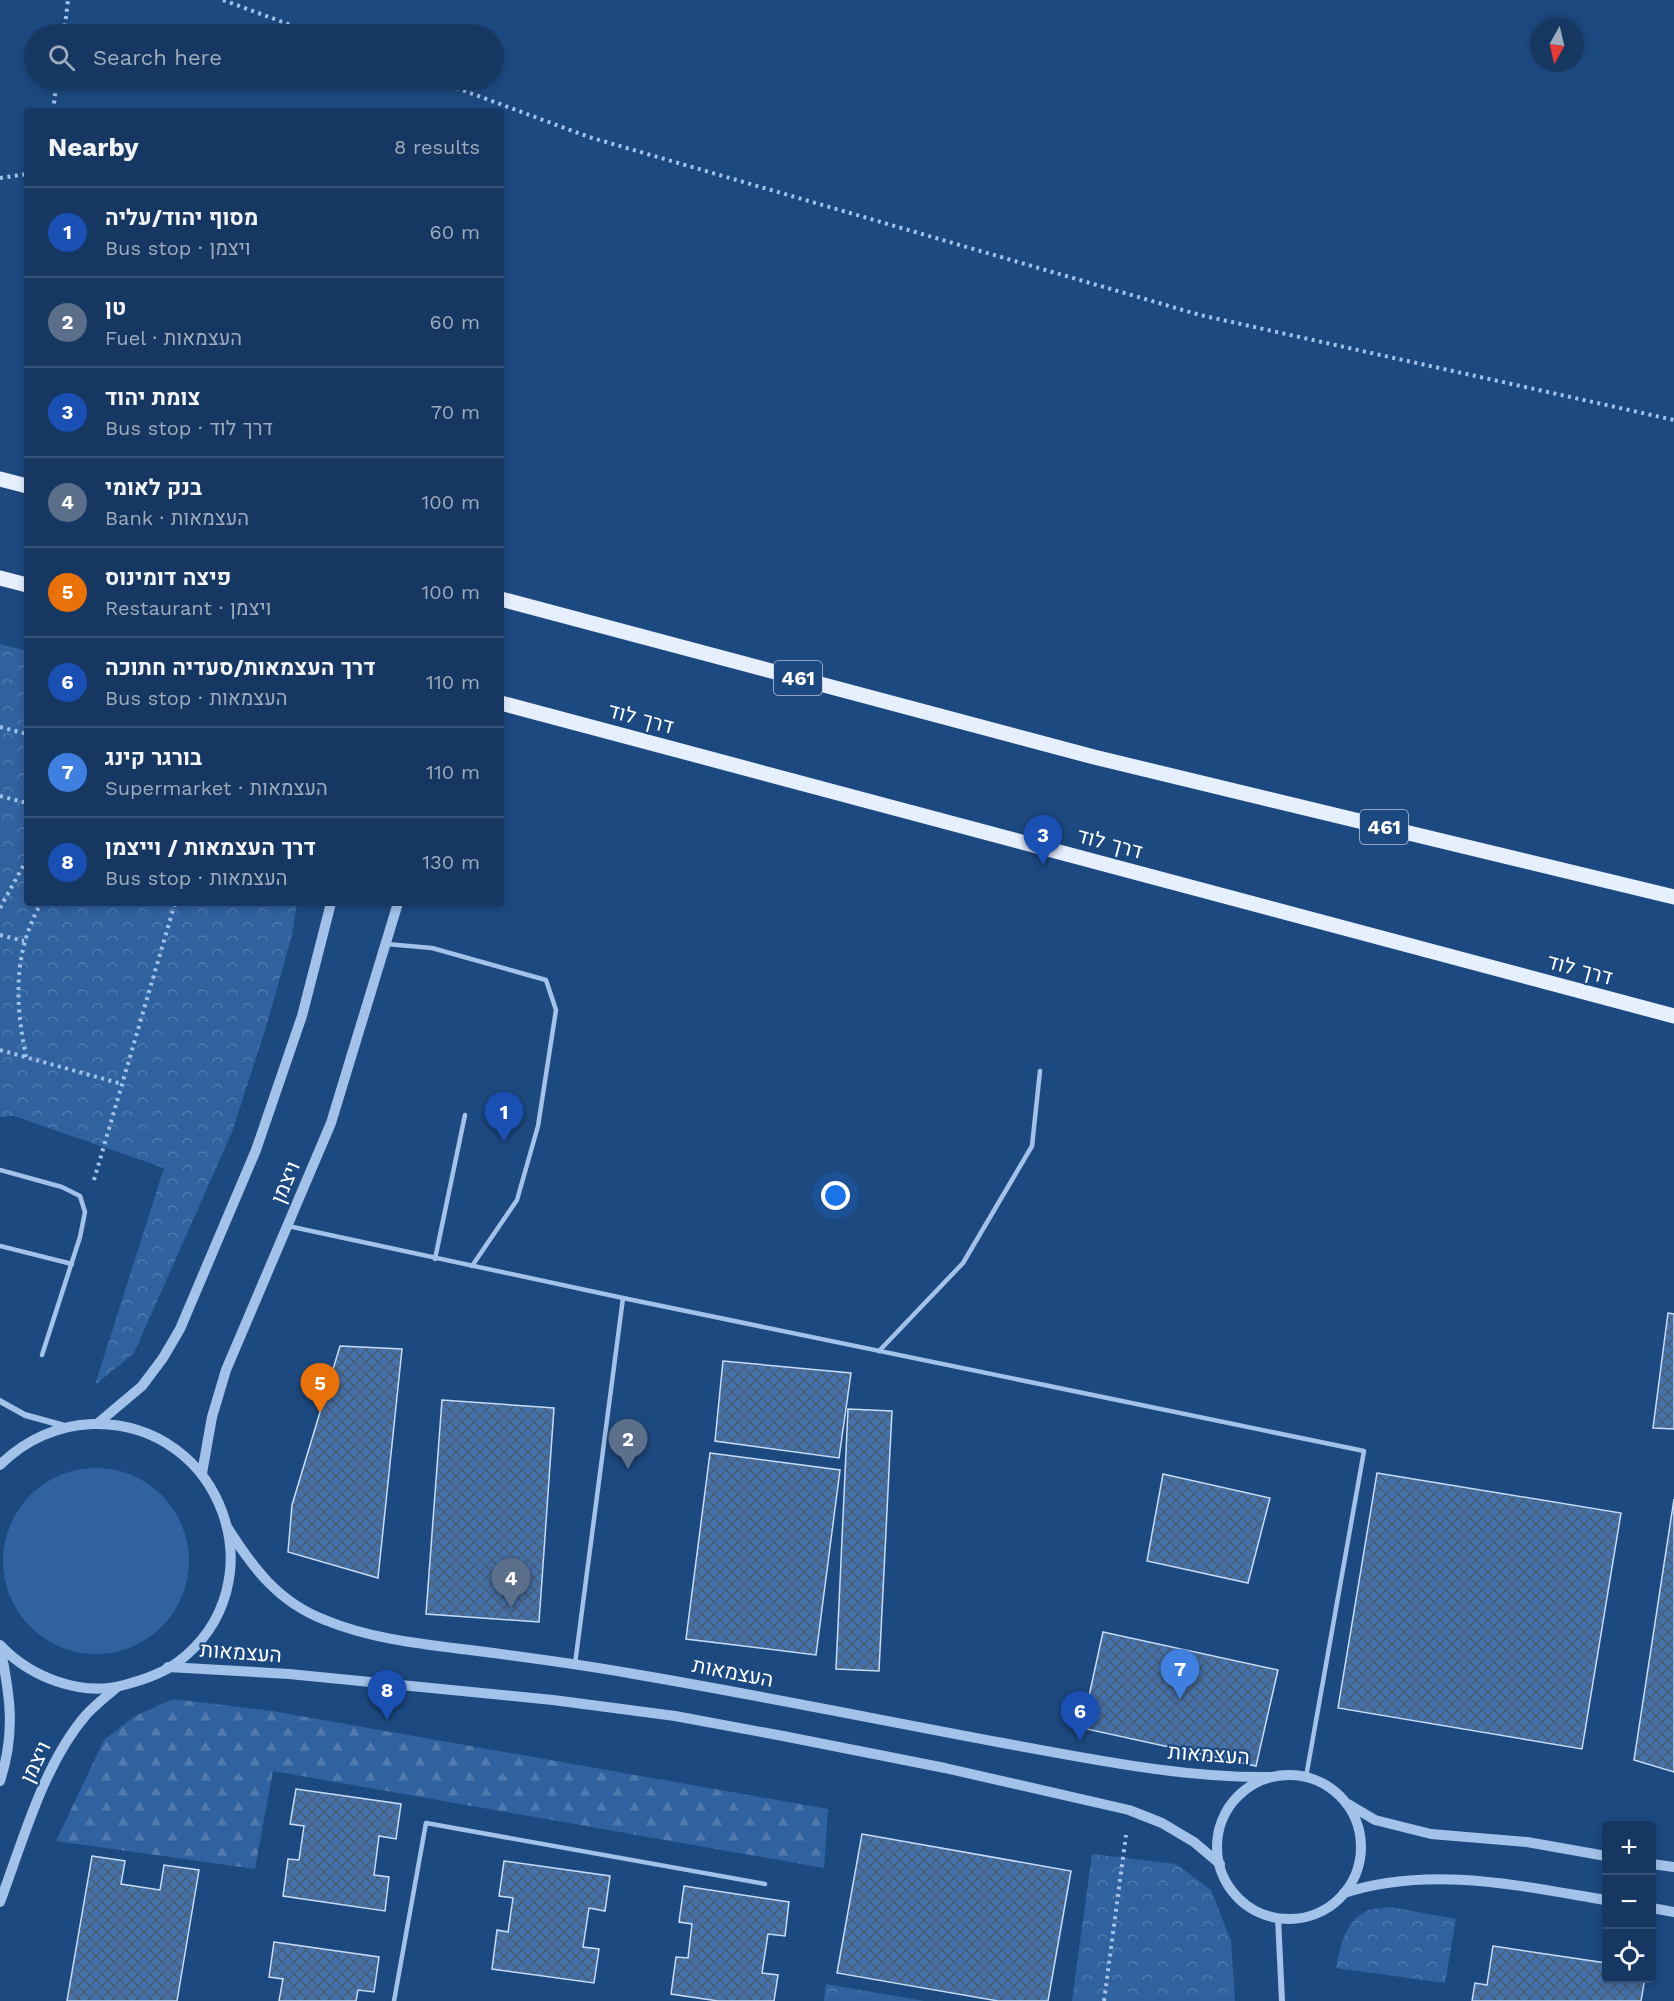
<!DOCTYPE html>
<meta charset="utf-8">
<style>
body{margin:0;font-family:"Work Sans",Heebo,sans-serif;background:#23426a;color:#f1f3f6}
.controls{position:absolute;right:18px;bottom:18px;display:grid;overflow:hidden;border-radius:6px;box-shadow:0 3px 9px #0003}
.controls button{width:54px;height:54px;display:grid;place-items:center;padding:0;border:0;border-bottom:2px solid #355176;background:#163761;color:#f1f3f6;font:30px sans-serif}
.compass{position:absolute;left:1530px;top:18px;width:54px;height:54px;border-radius:50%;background:#163761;box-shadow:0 3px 9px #0003;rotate:188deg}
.you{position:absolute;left:836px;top:1196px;width:21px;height:21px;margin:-15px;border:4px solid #fff;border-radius:50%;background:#1a73e8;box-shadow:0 0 0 9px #1a73e833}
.badge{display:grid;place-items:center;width:39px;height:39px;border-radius:50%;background:#e797bd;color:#fff;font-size:20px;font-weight:700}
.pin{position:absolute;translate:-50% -50px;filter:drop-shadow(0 2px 3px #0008)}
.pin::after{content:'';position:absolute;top:32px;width:21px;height:18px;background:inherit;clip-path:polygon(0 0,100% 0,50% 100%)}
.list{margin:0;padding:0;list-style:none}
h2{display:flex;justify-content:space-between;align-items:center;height:78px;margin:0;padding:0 24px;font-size:26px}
h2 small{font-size:20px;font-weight:400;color:#9eacbd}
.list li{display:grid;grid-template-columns:39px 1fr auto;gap:18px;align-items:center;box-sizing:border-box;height:90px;padding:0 24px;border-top:2px solid #355176}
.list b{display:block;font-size:22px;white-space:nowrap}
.list p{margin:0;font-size:20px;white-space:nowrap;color:#9eacbd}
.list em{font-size:20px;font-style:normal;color:#9eacbd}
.icon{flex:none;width:33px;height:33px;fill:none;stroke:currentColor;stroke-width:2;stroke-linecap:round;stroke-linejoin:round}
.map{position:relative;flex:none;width:1674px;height:2001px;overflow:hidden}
.search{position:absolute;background:#163761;box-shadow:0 3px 9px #0003;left:24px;top:24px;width:480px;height:66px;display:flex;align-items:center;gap:15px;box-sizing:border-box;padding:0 21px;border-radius:33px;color:#9eacbd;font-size:22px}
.panel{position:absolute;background:#163761;box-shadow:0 3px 9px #0003;left:24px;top:108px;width:480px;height:798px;border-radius:6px}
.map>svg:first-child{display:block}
</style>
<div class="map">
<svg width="1674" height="2001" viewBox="0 0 1674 2001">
<defs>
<pattern id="forest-firs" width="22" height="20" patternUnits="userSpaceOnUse" patternTransform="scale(1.5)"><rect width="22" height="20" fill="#3162a0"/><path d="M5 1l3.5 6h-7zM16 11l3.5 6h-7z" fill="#507aae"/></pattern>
<pattern id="park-crowns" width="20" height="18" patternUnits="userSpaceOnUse" patternTransform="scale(1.5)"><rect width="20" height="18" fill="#3162a0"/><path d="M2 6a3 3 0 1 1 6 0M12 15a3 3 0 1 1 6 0" fill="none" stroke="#507aae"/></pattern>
<pattern id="building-cross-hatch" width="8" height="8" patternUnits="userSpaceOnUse" patternTransform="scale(1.5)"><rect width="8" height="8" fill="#4572ab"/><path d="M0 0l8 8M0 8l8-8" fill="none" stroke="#495d77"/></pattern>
</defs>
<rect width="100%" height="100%" fill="#1d4981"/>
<circle fill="#3162a0" cx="96" cy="1561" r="93"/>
<polygon fill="url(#forest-firs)" points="173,1699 272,1711 828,1809 824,1868 273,1771 255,1869 56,1841 104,1740 135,1716"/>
<g fill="url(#park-crowns)">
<polygon points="0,644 27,651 27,903 297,903 292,935 267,1024 232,1132 134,1353 95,1385 164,1168 14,1116 0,1117"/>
<polygon points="1092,1854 1176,1864 1211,1890 1231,1941 1235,2001 1072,2001"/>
<path d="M1390 1907 1456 1919 1445 1983 1336 1968C1341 1947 1344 1921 1367 1911 1373 1908 1383 1908 1390 1907Z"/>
<polygon points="826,1984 924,2001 824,2001"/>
</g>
<g fill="url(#building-cross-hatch)" stroke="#c6dcf7" stroke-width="1.5">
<polygon points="1668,1313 1674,1314 1674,1429 1653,1428"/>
<polygon points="340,1346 402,1349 378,1578 288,1552 292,1505"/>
<polygon points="723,1361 851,1373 839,1458 715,1441"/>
<polygon points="442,1400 554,1408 539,1622 426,1614"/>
<polygon points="848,1409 892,1411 879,1671 836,1669"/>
<polygon points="710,1453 840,1470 816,1655 686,1639"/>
<polygon points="1377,1473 1621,1513 1582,1749 1338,1708"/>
<polygon points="1163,1474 1270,1498 1248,1583 1147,1561"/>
<polygon points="1674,1499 1674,1772 1634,1760"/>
<polygon points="1103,1632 1278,1670 1256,1766 1082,1728"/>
<polygon points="296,1789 401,1804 396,1839 379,1836 374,1875 389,1877 385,1911 283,1896 288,1859 299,1860 304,1826 290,1824"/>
<polygon points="862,1834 1071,1871 1048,2001 998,2001 837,1973"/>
<polygon points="92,1856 125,1861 121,1884 160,1890 164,1865 199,1870 177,2001 67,2001"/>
<polygon points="504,1861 610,1876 605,1911 589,1908 583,1947 599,1949 594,1983 492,1969 497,1930 508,1932 513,1898 499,1896"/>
<polygon points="684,1886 789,1902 785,1936 768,1934 762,1973 778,1975 774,2001 718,2001 671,1994 676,1957 688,1958 692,1924 679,1922"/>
<polygon points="274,1942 379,1957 374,1992 358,1990 356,2001 279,2001 283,1979 269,1977"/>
<polygon points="1493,1946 1606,1963 1606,1978 1645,1978 1641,2001 1472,2001 1475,1983 1487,1985"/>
</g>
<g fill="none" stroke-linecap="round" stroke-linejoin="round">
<g stroke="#a2c2e9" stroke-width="4" stroke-dasharray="3 4.5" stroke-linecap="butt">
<polyline points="223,0 315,34"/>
<polyline points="64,34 68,0"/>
<polyline points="435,80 589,137 1200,315 1674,420"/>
<polyline points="53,111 57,80"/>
<polyline points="0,178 27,174"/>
<polyline points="0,727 27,734"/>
<polyline points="0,796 27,803"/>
<polyline points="0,908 27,859"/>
<polyline points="0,935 24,941"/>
<polyline points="0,1050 122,1084"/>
<path d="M26 1057C15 1002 13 953 41 903"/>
<polyline points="94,1180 175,903"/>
<polyline points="1104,2001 1126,1835"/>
</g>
<g stroke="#a2c2e9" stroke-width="4.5">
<polyline points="386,944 432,948 546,980 556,1010 538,1126 517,1200 472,1266"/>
<polyline points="0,1170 62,1187 80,1196 85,1212 80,1237 42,1355"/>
<polyline points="288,1226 623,1298 1364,1451 1306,1777"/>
<polyline points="0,1246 72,1264"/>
<polyline points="435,1259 465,1115"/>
<polyline points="879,1351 963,1263 1032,1146 1040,1071"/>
<polyline points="575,1664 623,1298"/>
<polyline points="394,2001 426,1823 765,1884"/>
</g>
<g stroke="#a2c2e9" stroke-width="6">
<polyline points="0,1401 25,1415 65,1426"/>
<polyline points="1278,1918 1282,2001"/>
</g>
<g stroke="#a2c2e9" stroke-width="10">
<polyline points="97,1424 142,1386 163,1358 180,1329 256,1150 302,1016 331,903"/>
<path d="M0 1465C25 1440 58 1425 93 1424 222 1421 281 1584 178 1662 162 1674 143 1680 124 1685 81 1697 30 1677 0 1645"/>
<polyline points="202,1473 212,1417 226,1370 331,1123 398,903"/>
<path d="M227 1527C253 1568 278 1602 325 1620 371 1639 421 1644 470 1650 525 1657 580 1664 634 1674 758 1695 880 1720 1003 1743 1092 1759 1181 1778 1271 1777"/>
<polyline points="168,1667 289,1674 553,1700 675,1716 783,1736 945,1768 1129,1810 1162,1823 1194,1842 1220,1864"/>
<circle cx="1289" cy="1847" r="72"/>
<path d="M0 1781C16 1732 10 1695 0 1646"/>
<polyline points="1348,1804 1375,1820 1431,1834 1527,1842 1606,1856"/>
<polyline points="1652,1864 1674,1867"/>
<path d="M1344 1893C1430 1865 1520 1886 1606 1900"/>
<path d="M0 1902C23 1841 43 1765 86 1715 95 1705 107 1696 117 1687"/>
<polyline points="1652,1908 1674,1912"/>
</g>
<g stroke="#e5effe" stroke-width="15">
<polyline points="0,479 27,486"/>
<polyline points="0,578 27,585"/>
<polyline points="501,599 1094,757 1674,897"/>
<polyline points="501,703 1674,1016"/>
</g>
</g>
<g text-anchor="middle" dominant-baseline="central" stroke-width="4.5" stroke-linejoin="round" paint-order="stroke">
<g fill="#1d4981" stroke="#bbc8d9" stroke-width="1.5">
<rect x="774" y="661" width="48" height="34" rx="4.5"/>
<rect x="1360" y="810" width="48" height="34" rx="4.5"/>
</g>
<g font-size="20" font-weight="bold" fill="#fff">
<text x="798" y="678">461</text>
<text x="1384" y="827">461</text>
</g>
<g font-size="21" fill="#fff" stroke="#1d4981">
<text transform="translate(641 718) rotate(15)">דרך לוד</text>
<text transform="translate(1110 843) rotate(15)">דרך לוד</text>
<text transform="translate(1580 969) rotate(15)">דרך לוד</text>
<text transform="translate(285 1182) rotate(-67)">ויצמן</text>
<text transform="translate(241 1652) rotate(4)">העצמאות</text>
<text transform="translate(733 1672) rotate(11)">העצמאות</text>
<text transform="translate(1209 1754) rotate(4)">העצמאות</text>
<text transform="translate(35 1762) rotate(-64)">ויצמן</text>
</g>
</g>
</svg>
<div class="controls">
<button>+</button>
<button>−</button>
<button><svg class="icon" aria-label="locate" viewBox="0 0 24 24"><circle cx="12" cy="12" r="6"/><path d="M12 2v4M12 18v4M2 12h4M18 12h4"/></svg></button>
</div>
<svg class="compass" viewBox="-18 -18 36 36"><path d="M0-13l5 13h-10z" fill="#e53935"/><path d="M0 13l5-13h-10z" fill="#9eacbd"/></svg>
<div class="you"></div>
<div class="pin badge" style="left:504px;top:1142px;background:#1a4fb4">1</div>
<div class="pin badge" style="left:628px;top:1469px;background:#5c6f8a">2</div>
<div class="pin badge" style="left:1043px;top:865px;background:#1a4fb4">3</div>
<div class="pin badge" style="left:511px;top:1608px;background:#5c6f8a">4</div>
<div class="pin badge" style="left:320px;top:1413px;background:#e8710a">5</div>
<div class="pin badge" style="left:1080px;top:1741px;background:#1a4fb4">6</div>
<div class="pin badge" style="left:1180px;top:1699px;background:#3f7fe0">7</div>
<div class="pin badge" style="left:387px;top:1720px;background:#1a4fb4">8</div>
<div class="search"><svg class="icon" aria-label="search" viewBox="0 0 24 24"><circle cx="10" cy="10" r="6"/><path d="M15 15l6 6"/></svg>Search here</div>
<section class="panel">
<h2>Nearby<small>8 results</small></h2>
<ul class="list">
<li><span class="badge" style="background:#1a4fb4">1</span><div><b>מסוף יהוד/עליה</b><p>Bus stop · ויצמן</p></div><em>60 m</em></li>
<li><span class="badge" style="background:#5c6f8a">2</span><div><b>טן</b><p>Fuel · העצמאות</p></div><em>60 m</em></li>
<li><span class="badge" style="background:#1a4fb4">3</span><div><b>צומת יהוד</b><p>Bus stop · דרך לוד</p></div><em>70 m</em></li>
<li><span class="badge" style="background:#5c6f8a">4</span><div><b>בנק לאומי</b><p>Bank · העצמאות</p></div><em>100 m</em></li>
<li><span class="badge" style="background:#e8710a">5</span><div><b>פיצה דומינוס</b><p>Restaurant · ויצמן</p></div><em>100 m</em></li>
<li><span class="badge" style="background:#1a4fb4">6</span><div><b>דרך העצמאות/סעדיה חתוכה</b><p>Bus stop · העצמאות</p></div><em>110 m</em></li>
<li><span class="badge" style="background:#3f7fe0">7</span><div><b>בורגר קינג</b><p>Supermarket · העצמאות</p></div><em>110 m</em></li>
<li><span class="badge" style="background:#1a4fb4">8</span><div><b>דרך העצמאות / וייצמן</b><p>Bus stop · העצמאות</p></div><em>130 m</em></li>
</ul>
</section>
</div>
